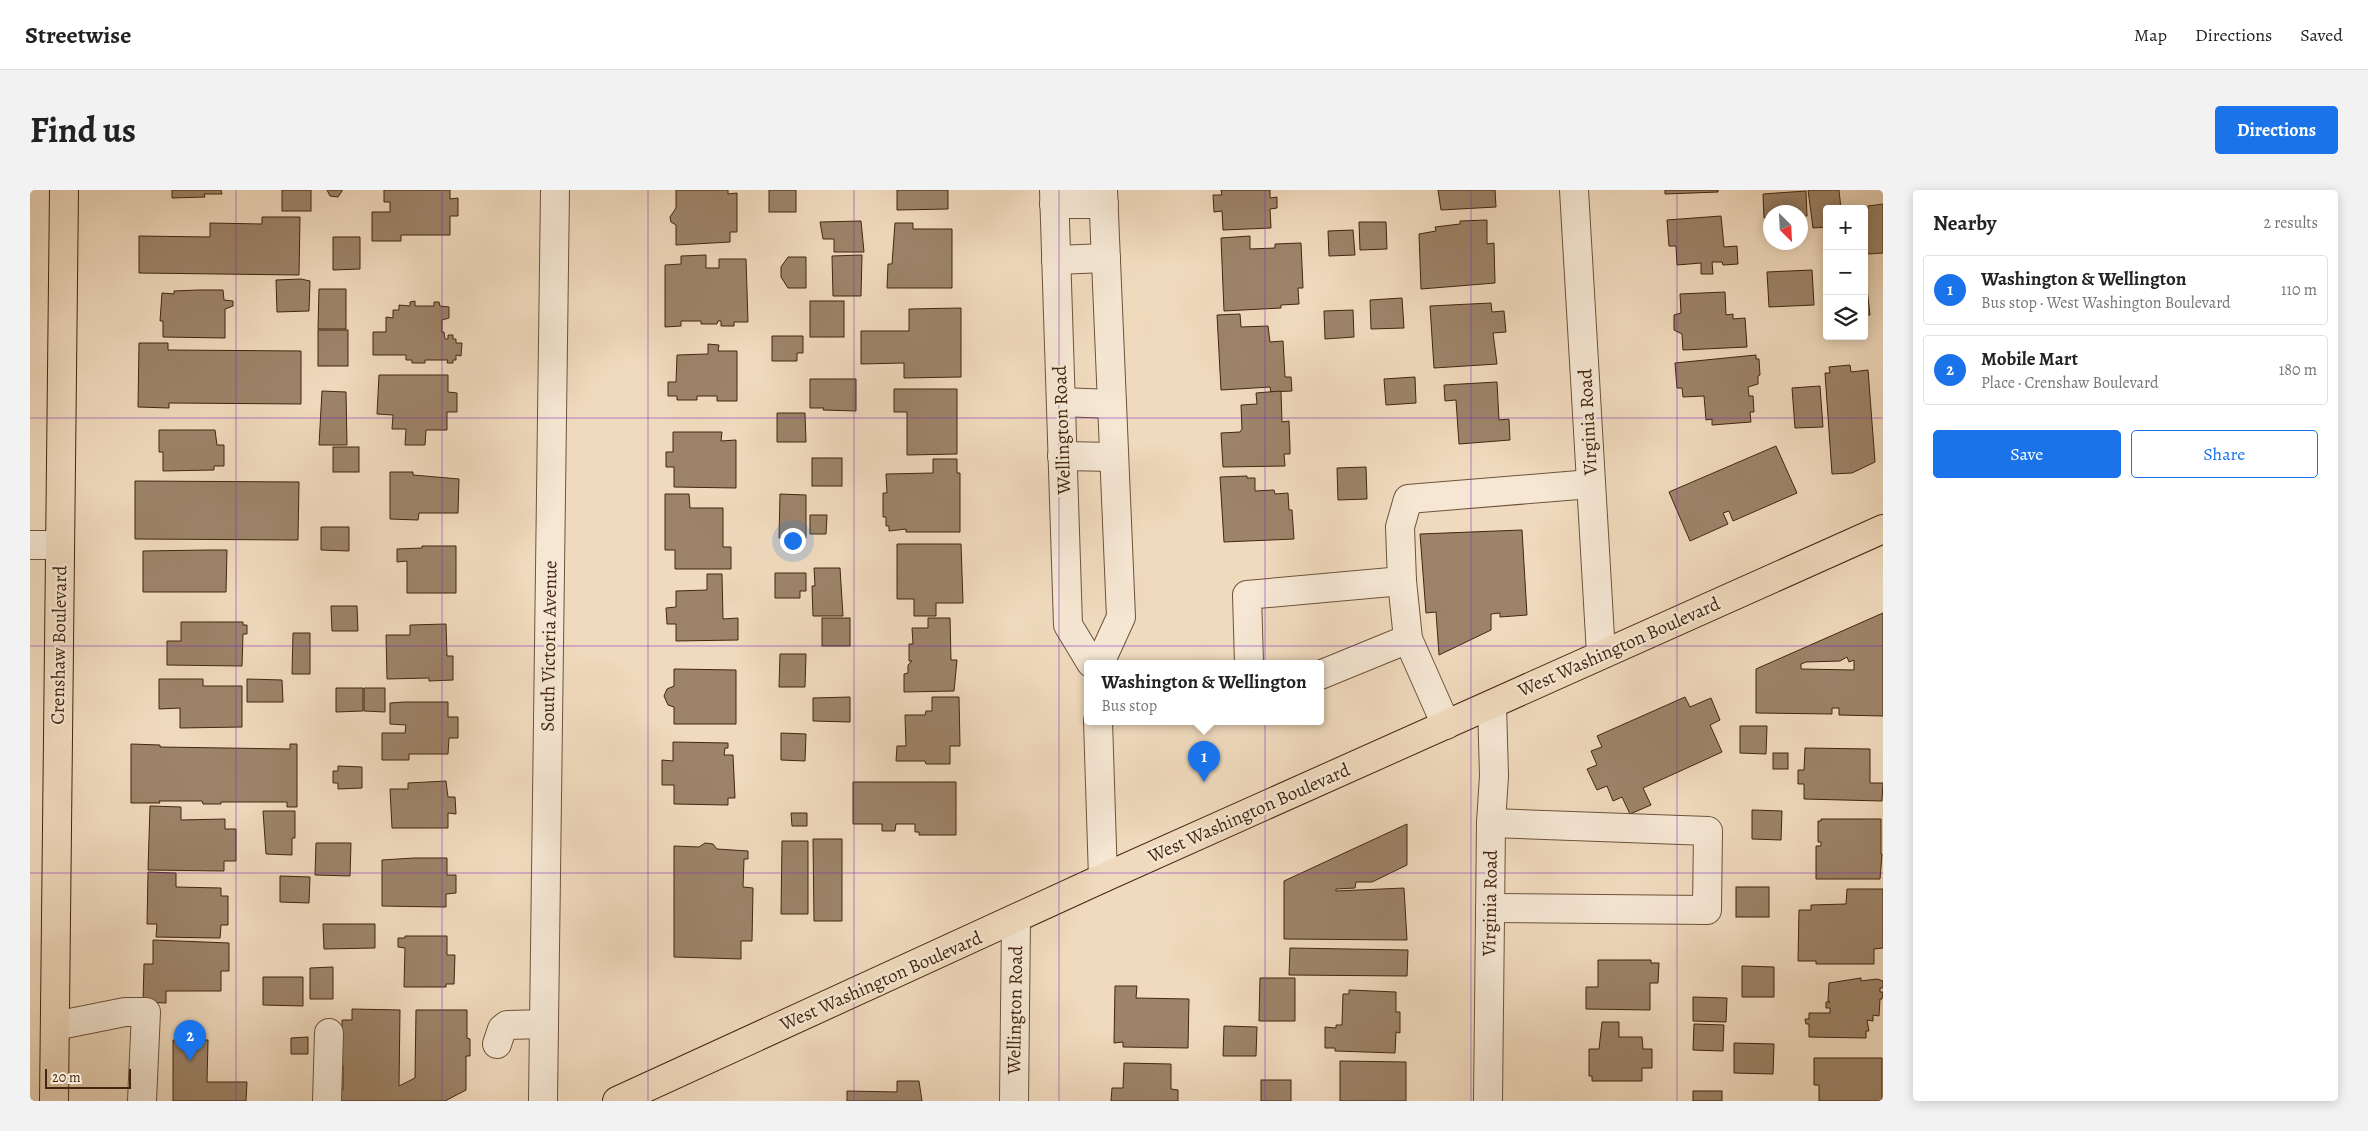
<!DOCTYPE html>
<meta charset="utf-8">
<style>
body{margin:0;font-family:Alegreya,serif;background:#f2f2f2;color:#222}
.controls{position:absolute;right:15px;top:15px;display:grid;overflow:hidden;border-radius:5px;box-shadow:0 2px 12px #0003}
.controls button{width:45px;height:45px;display:grid;place-items:center;padding:0;border:0;border-bottom:1px solid #e0e0e0;background:#fff;color:#222;font:25px sans-serif}
.compass{position:absolute;left:1733px;top:15px;width:45px;height:45px;border-radius:50%;background:#fff;box-shadow:0 2px 12px #0003;rotate:156deg}
.scale{position:absolute;left:15px;bottom:12px;width:86px;box-sizing:border-box;padding-left:5px;border:2px solid #43260f;border-top:0;font-size:14px;line-height:18px;white-space:nowrap;color:#43260f;-webkit-text-stroke:4px #f5e7d4;paint-order:stroke}
.you{position:absolute;left:762px;top:350px;width:18px;height:18px;margin:-12px;border:4px solid #fff;border-radius:50%;background:#1a73e8;box-shadow:0 0 0 8px #1a73e833}
.badge{display:grid;place-items:center;width:32px;height:32px;border-radius:50%;background:#1a73e8;color:#fff;font-size:16px;font-weight:700}
.pin{position:absolute;translate:-50% -41px;filter:drop-shadow(0 1px 2px #0008)}
.pin::after{content:'';position:absolute;top:26px;width:18px;height:15px;background:inherit;clip-path:polygon(0 0,100% 0,50% 100%)}
.popup{position:absolute;left:1054px;top:470px;width:240px;height:65px;box-sizing:border-box;display:grid;place-content:center;border-radius:5px;background:#fff;filter:drop-shadow(0 1px 4px #0005);font-size:16px;white-space:nowrap;color:#767676}
.popup b{font-size:19px;color:#222}
.popup::after{content:'';position:absolute;left:50%;top:100%;margin-left:-10px;border:10px solid transparent;border-top-color:#fff}
.list{margin:0;padding:0;list-style:none}
h2{display:flex;justify-content:space-between;align-items:center;height:65px;margin:0;padding:0 20px;font-size:21px}
h2 small{font-size:16px;font-weight:400;color:#767676}
.list li{display:grid;grid-template-columns:32px 1fr auto;gap:15px;align-items:center;box-sizing:border-box;height:70px;margin:0 10px 10px;padding:0 10px;border:1px solid #e0e0e0;border-radius:5px}
.list b{display:block;font-size:19px;white-space:nowrap}
.list p{margin:0;font-size:16px;white-space:nowrap;color:#767676}
.list em{font-size:16px;font-style:normal;color:#767676}
.actions{display:flex;gap:10px;padding:15px 20px}
.actions a{flex:1;padding:11px 0;border:1px solid #1a73e8;border-radius:5px;text-align:center;font-size:18px;color:#1a73e8}
.actions .main{background:#1a73e8;color:#fff}
.icon{flex:none;width:28px;height:28px;fill:none;stroke:currentColor;stroke-width:2;stroke-linecap:round;stroke-linejoin:round}
.map{position:relative;flex:none;width:1853px;height:911px;overflow:hidden;border-radius:5px}
header{display:flex;align-items:center;gap:30px;box-sizing:border-box;height:70px;padding:0 25px;background:#fff;border-bottom:1px solid #e0e0e0}
header strong{font-size:24px}
nav{display:flex;gap:28px;margin-inline-start:auto;font-size:18px}
.intro{display:flex;align-items:center;justify-content:space-between;box-sizing:border-box;height:120px;padding:0 30px}
h1{margin:0;font-size:35px}
.button{padding:12px 22px;border-radius:5px;background:#1a73e8;color:#fff;font-size:18px;font-weight:700}
main{display:flex;gap:30px;padding:0 30px}
aside{flex:1;background:#fff;border-radius:5px;box-shadow:0 2px 12px #0003}
.map>svg:first-child{display:block}
</style>
<header>
<strong>Streetwise</strong>
<nav><a>Map</a><a>Directions</a><a>Saved</a></nav>
</header>
<div class="intro"><h1>Find us</h1><a class="button">Directions</a></div>
<main>
<div class="map">
<svg width="1853" height="911" viewBox="0 0 1853 911">
<rect width="100%" height="100%" fill="#f0dabd"/>
<filter id="stains"><feTurbulence type="fractalNoise" baseFrequency=".004" numOctaves="4"/><feColorMatrix values="0 0 0 0 .2 0 0 0 0 .09 0 0 0 0 .02 0 0 0 .5 -.17"/></filter>
<radialGradient id="worn" r=".72"><stop offset=".6" stop-color="#630" stop-opacity="0"/><stop offset="1" stop-color="#630" stop-opacity=".3"/></radialGradient>
<g fill="#9d8469" stroke="#43260f" fill-rule="evenodd">
<polygon points="142,0 191,0 192,4 174,4 175,7 142,8"/>
<rect x="252" y="0" width="29" height="21"/>
<polygon points="297,0 312,0 312,1 308,7 300,6"/>
<polygon points="354,0 420,0 420,9 428,8 428,26 420,26 420,45 371,45 371,51 342,51 342,22 360,22 360,12 354,12"/>
<polygon points="646,0 698,0 698,4 707,3 707,42 700,42 700,52 646,55 646,35 641,32 640,27 646,18"/>
<rect x="739" y="0" width="27" height="22"/>
<polygon points="867,0 918,0 918,19 867,20"/>
<polygon points="1191,0 1240,0 1240,8 1247,7 1247,18 1240,19 1241,38 1193,40 1192,21 1184,22 1183,5 1192,5"/>
<polygon points="1408,0 1465,0 1466,17 1411,20"/>
<polygon points="1635,0 1688,0 1688,2 1635,4"/>
<polygon points="1778,0 1809,0 1811,19 1797,19 1797,37 1783,38"/>
<polygon points="1776,1 1777,26 1770,26 1770,22 1740,22 1740,28 1734,28 1733,4"/>
<polygon points="1853,14 1853,63 1839,64 1838,62 1834,62 1834,19 1838,19 1838,16"/>
<polygon points="1691,26 1694,57 1707,56 1708,74 1693,75 1692,72 1682,72 1683,84 1671,84 1671,73 1647,75 1646,56 1639,56 1637,30"/>
<polygon points="232,27 270,27 269,85 109,83 109,46 180,47 180,33 232,34"/>
<polygon points="1457,30 1457,54 1464,53 1465,93 1391,99 1389,44 1406,41 1405,37 1430,34 1430,31"/>
<polygon points="831,31 834,62 804,62 804,49 793,49 790,32"/>
<polygon points="1329,32 1356,32 1357,59 1330,60"/>
<polygon points="865,33 883,33 883,39 922,39 922,98 857,98 858,74 862,74"/>
<polygon points="1323,40 1325,65 1299,66 1298,41"/>
<polygon points="1220,46 1220,59 1245,58 1245,54 1271,53 1273,98 1268,98 1269,114 1251,115 1251,118 1194,121 1191,48"/>
<polygon points="303,47 330,47 330,79 303,80"/>
<polygon points="676,65 676,78 689,78 689,69 716,69 718,132 704,132 704,136 691,136 691,131 688,131 687,134 671,134 671,131 651,131 651,136 635,137 635,75 651,74 651,66"/>
<polygon points="832,65 831,106 803,106 802,66"/>
<polygon points="758,67 776,67 776,98 758,98 751,87 751,77"/>
<polygon points="1834,71 1840,125 1834,125"/>
<polygon points="1782,80 1784,115 1739,117 1737,82"/>
<polygon points="271,89 280,91 279,121 247,122 246,90"/>
<polygon points="289,99 316,99 316,139 288,139"/>
<polygon points="168,100 193,100 194,110 203,111 203,116 195,119 195,148 133,147 133,131 130,131 132,103 144,104 144,101"/>
<polygon points="1695,102 1696,125 1703,124 1703,129 1715,128 1717,157 1653,160 1652,144 1644,140 1644,125 1651,123 1650,104"/>
<polygon points="1372,108 1374,138 1341,139 1340,110"/>
<polygon points="385,111 385,116 404,116 404,112 409,112 410,116 419,117 419,128 412,130 412,142 414,142 415,149 418,149 418,145 423,145 423,149 426,149 426,153 432,153 431,166 426,165 426,170 423,170 423,173 417,173 418,170 395,170 395,173 382,173 382,170 376,170 376,165 343,165 343,142 356,142 356,127 363,128 363,120 369,120 369,115 380,116 380,112"/>
<rect x="780" y="111" width="34" height="36"/>
<polygon points="1461,113 1462,122 1474,121 1476,142 1463,143 1467,174 1404,178 1400,116"/>
<polygon points="931,118 931,187 874,188 874,173 831,174 831,141 879,141 879,119"/>
<polygon points="1323,120 1324,147 1295,149 1294,121"/>
<polygon points="1210,124 1211,137 1238,136 1240,152 1253,151 1255,187 1261,187 1262,201 1241,202 1240,197 1191,200 1187,125"/>
<rect x="288" y="140" width="30" height="36"/>
<polygon points="742,146 773,146 773,163 767,163 767,171 742,171"/>
<polygon points="109,153 138,153 138,160 271,161 271,214 139,213 139,218 108,217"/>
<polygon points="678,154 689,155 688,161 707,161 707,211 687,211 687,206 667,206 667,210 647,210 647,206 638,206 638,192 646,192 647,165 678,164"/>
<polygon points="1726,165 1726,169 1729,169 1730,185 1728,186 1728,194 1718,197 1719,206 1723,206 1724,222 1720,222 1721,232 1682,235 1682,229 1676,230 1674,206 1653,207 1652,198 1647,198 1645,173"/>
<polygon points="1820,175 1821,182 1838,180 1845,272 1822,283 1802,284 1795,183 1800,183 1799,177"/>
<polygon points="349,185 418,185 418,202 427,203 427,222 417,222 417,240 396,240 395,255 375,255 376,239 362,239 363,225 347,224"/>
<polygon points="1385,187 1386,213 1356,215 1354,189"/>
<polygon points="780,189 826,189 826,221 793,220 794,218 780,218"/>
<polygon points="1467,192 1469,230 1479,229 1480,250 1429,254 1426,210 1415,211 1414,195"/>
<polygon points="1790,196 1793,237 1765,238 1762,198"/>
<polygon points="864,199 927,199 927,264 877,265 877,222 864,222"/>
<polygon points="292,201 316,202 317,255 289,255"/>
<polygon points="1251,201 1252,232 1259,231 1260,257 1260,264 1254,264 1255,276 1193,277 1191,243 1210,242 1212,239 1211,215 1227,214 1226,203"/>
<polygon points="747,223 775,223 776,252 747,252"/>
<polygon points="129,240 185,240 187,255 194,255 194,276 184,276 184,280 133,281 133,262 129,262"/>
<polygon points="643,242 692,242 691,251 706,250 706,298 644,297 644,277 636,277 636,262 643,262"/>
<polygon points="1746,256 1767,303 1703,331 1699,321 1693,323 1698,334 1660,351 1639,302"/>
<rect x="303" y="257" width="26" height="25"/>
<rect x="782" y="268" width="30" height="28"/>
<polygon points="903,269 927,269 927,283 930,283 930,342 876,342 876,339 859,341 859,336 856,336 856,327 853,327 853,303 857,303 856,284 903,283"/>
<polygon points="1336,277 1337,309 1308,310 1307,278"/>
<polygon points="360,282 383,282 383,285 429,289 428,323 389,323 388,330 360,329"/>
<polygon points="1217,286 1217,288 1225,288 1225,301 1244,300 1245,304 1258,303 1259,320 1262,320 1264,349 1194,352 1190,287"/>
<polygon points="105,291 269,292 268,350 105,349"/>
<polygon points="635,304 659,304 660,318 693,318 693,357 701,357 701,379 645,379 645,360 635,360"/>
<polygon points="750,304 776,305 776,348 749,348"/>
<polygon points="780,325 797,325 796,344 780,344"/>
<polygon points="291,337 319,337 319,361 291,360"/>
<polygon points="1492,340 1497,425 1470,427 1470,423 1461,424 1461,440 1409,465 1406,422 1396,423 1390,344"/>
<polygon points="867,354 931,354 933,413 906,413 906,426 884,426 884,409 867,409"/>
<polygon points="392,356 426,356 426,403 377,403 377,371 367,372 367,359 392,358"/>
<polygon points="177,360 197,360 196,402 113,402 113,361"/>
<polygon points="784,378 810,378 813,426 783,426 782,396 785,396"/>
<polygon points="745,383 776,383 776,401 770,401 770,408 745,408"/>
<polygon points="677,384 692,384 693,429 708,428 708,450 646,451 646,434 637,434 636,418 646,417 646,401 677,400"/>
<polygon points="301,416 327,416 328,441 302,441"/>
<path d="M1853 423V526L1809 525V518H1802V524L1726 523V479ZM1817 467 1819 472 1824 470V480L1771 479V474L1776 472 1810 471Z"/>
<rect x="792" y="428" width="28" height="28"/>
<polygon points="898,428 920,428 921,470 927,470 924,501 874,502 874,484 878,483 878,475 882,471 879,471 879,454 883,454 882,438 898,438"/>
<polygon points="151,432 213,432 213,435 217,435 217,444 213,444 212,476 137,475 137,451 151,451"/>
<polygon points="416,434 417,466 423,466 423,490 399,491 399,488 357,489 356,445 380,445 380,435"/>
<polygon points="263,443 280,443 280,484 262,484"/>
<polygon points="750,464 776,464 775,497 749,497"/>
<polygon points="644,479 706,480 706,534 644,534 644,517 638,515 634,506 637,499 644,496"/>
<polygon points="129,489 173,489 173,496 212,496 212,537 150,538 150,518 129,519"/>
<polygon points="217,489 252,490 253,512 217,512"/>
<polygon points="306,498 333,498 333,521 306,522"/>
<polygon points="334,498 355,498 355,522 334,521"/>
<polygon points="820,507 820,532 783,531 783,508"/>
<polygon points="902,507 929,507 930,556 920,556 920,574 896,574 895,571 866,571 867,556 876,556 875,525 895,525 896,521 902,521"/>
<polygon points="1655,507 1660,517 1681,508 1690,530 1680,535 1692,562 1613,598 1621,615 1600,624 1592,607 1583,611 1577,596 1567,600 1557,579 1567,575 1561,561 1572,557 1567,546"/>
<polygon points="375,512 418,512 418,527 428,527 428,548 419,548 418,564 379,564 379,570 352,570 352,543 375,543 376,535 360,534 360,513"/>
<polygon points="1710,536 1737,536 1736,564 1710,563"/>
<polygon points="751,543 776,544 775,571 751,570"/>
<polygon points="643,552 698,553 698,558 695,558 694,565 703,565 705,608 698,608 698,615 644,614 644,595 632,595 632,570 643,571"/>
<polygon points="101,554 130,555 130,557 260,559 260,554 267,554 267,617 257,617 257,612 191,612 191,614 173,614 172,611 129,611 130,613 101,613"/>
<polygon points="1775,558 1840,559 1840,593 1853,593 1852,611 1774,609 1774,594 1768,594 1768,580 1774,580"/>
<rect x="1743" y="563" width="15" height="16"/>
<polygon points="308,576 332,577 332,598 308,599 308,593 303,593 303,581 308,581"/>
<polygon points="416,591 418,607 425,607 426,624 418,623 418,638 362,638 360,599 378,599 378,593"/>
<polygon points="823,592 926,592 926,645 889,645 889,642 885,642 885,634 866,634 865,641 852,641 852,634 823,634"/>
<polygon points="120,616 151,617 151,630 195,629 195,639 206,639 206,671 194,671 194,681 118,680"/>
<polygon points="1722,620 1752,621 1751,650 1722,649"/>
<polygon points="233,621 265,621 265,648 262,648 262,665 236,664"/>
<polygon points="761,623 777,623 777,636 762,636"/>
<polygon points="1791,629 1851,629 1851,664 1852,664 1850,689 1786,689 1786,656 1791,656 1791,652 1788,652 1788,631 1791,631"/>
<polygon points="1377,634 1377,675 1342,692 1326,692 1325,698 1306,699 1306,701 1374,698 1377,750 1254,749 1254,691"/>
<polygon points="783,649 812,649 812,731 784,731"/>
<polygon points="752,651 778,651 778,724 751,724"/>
<polygon points="286,653 321,653 320,686 285,685"/>
<polygon points="675,653 683,654 687,659 718,661 718,669 714,669 713,697 723,698 722,751 711,751 711,769 644,767 644,656 669,657"/>
<polygon points="384,668 417,668 417,685 426,685 426,703 416,704 416,717 352,716 352,670"/>
<polygon points="118,682 146,683 146,697 191,698 191,706 198,706 198,735 191,735 190,748 126,747 127,734 117,734"/>
<polygon points="250,686 280,687 279,713 250,712"/>
<rect x="1706" y="697" width="33" height="30"/>
<polygon points="1817,699 1853,699 1853,758 1844,759 1844,774 1786,774 1786,771 1768,771 1769,720 1781,720 1781,715 1816,714"/>
<polygon points="293,734 345,734 345,758 294,759"/>
<polygon points="375,746 417,746 417,765 425,765 424,794 416,794 416,797 374,797 375,758 368,757 368,748 375,748"/>
<polygon points="123,750 199,753 199,781 191,781 191,801 136,801 136,813 113,812 114,774 123,774"/>
<polygon points="1260,758 1378,760 1377,786 1259,785"/>
<polygon points="1568,770 1621,770 1621,773 1629,773 1628,793 1620,793 1620,820 1556,819 1556,797 1568,797"/>
<polygon points="1712,776 1744,777 1744,807 1712,807"/>
<polygon points="303,777 303,809 280,809 280,778"/>
<polygon points="233,787 273,787 273,816 233,815"/>
<polygon points="1230,788 1265,788 1265,831 1229,831"/>
<polygon points="1831,788 1831,791 1847,789 1853,791 1853,798 1850,798 1850,802 1853,802 1852,809 1850,809 1849,826 1843,825 1843,831 1837,830 1839,841 1836,841 1836,848 1779,847 1779,834 1776,834 1775,829 1779,829 1779,823 1800,823 1800,818 1796,818 1796,812 1800,812 1798,811 1799,793"/>
<polygon points="1085,796 1107,796 1106,808 1159,809 1158,858 1093,857 1093,852 1084,853"/>
<polygon points="1319,800 1366,802 1366,822 1370,822 1370,843 1366,842 1365,863 1305,861 1305,858 1295,858 1295,837 1306,838 1306,835 1312,835 1313,804 1319,804"/>
<polygon points="1663,807 1697,808 1696,832 1663,831"/>
<polygon points="322,819 370,820 369,896 385,888 386,820 437,820 437,848 440,849 440,866 436,866 436,900 415,911 310,911 310,900 313,900 313,875 306,875 306,858 312,858 312,830 322,830"/>
<polygon points="1572,832 1589,832 1589,847 1612,847 1613,859 1622,859 1622,878 1612,878 1612,891 1562,891 1562,886 1559,886 1559,859 1569,859"/>
<polygon points="1664,834 1694,835 1693,861 1663,860"/>
<polygon points="1194,836 1227,837 1226,866 1193,866"/>
<polygon points="278,847 278,864 261,864 261,848"/>
<polygon points="143,850 178,850 177,892 217,892 216,911 143,911"/>
<polygon points="1704,853 1744,854 1743,884 1704,883"/>
<polygon points="1784,868 1852,868 1852,911 1789,911 1789,895 1784,895"/>
<polygon points="1310,871 1376,872 1376,911 1310,911"/>
<polygon points="1094,873 1141,874 1141,899 1148,900 1148,911 1081,911 1082,898 1093,898"/>
<rect x="1231" y="890" width="30" height="21"/>
<polygon points="867,891 889,891 892,911 817,911 817,901 867,902"/>
<rect x="1663" y="901" width="29" height="10"/>
</g>
<g fill="none" stroke-linecap="round" stroke-linejoin="round">
<defs>
<g id="minor">
<polyline points="1024,0 1038,435 1061,473"/>
<polyline points="1544,0 1571,464"/>
<polyline points="1024,14 1074,14"/>
<polyline points="1026,70 1076,68"/>
<polyline points="1031,212 1082,214"/>
<polyline points="1032,266 1084,267"/>
<polyline points="0,355 30,355"/>
<polyline points="1378,449 1416,535"/>
<polyline points="1070,473 1091,427 1073,0"/>
<polyline points="1219,473 1217,405 1372,391"/>
<polyline points="1290,485 1378,449 1372,391 1370,337 1378,309 1561,294"/>
<polyline points="1068,531 1073,688"/>
<polyline points="1460,718 1677,720 1678,641 1461,633"/>
<polyline points="25,836 95,822 116,822 112,911"/>
<polyline points="467,854 472,839 477,835 514,834"/>
<polyline points="297,911 299,843"/>
<polyline points="513,911 525,0"/>
<polyline points="984,911 986,729"/>
<polyline points="1458,911 1461,633 1464,586 1462,515"/>
</g>
<g id="major">
<polyline points="24,911 34,0"/>
<polyline points="587,911 1073,688 1853,339"/>
</g>
</defs>
<use href="#minor" stroke="#6e533a" stroke-width="30"/>
<use href="#major" stroke="#43260f" stroke-width="30"/>
<use href="#minor" stroke="#f5e7d4" stroke-width="28"/>
<use href="#major" stroke="#f0dabd" stroke-width="28"/>
</g>
<path fill="none" stroke="#7b2cbf" stroke-width="1" stroke-opacity="0.55" d="M206 0V911M412 0V911M618 0V911M824 0V911M1029 0V911M1235 0V911M1441 0V911M1647 0V911M0 228H1853M0 456H1853M0 683H1853"/>
<g text-anchor="middle" dominant-baseline="central" stroke-width="4.5" stroke-linejoin="round" paint-order="stroke">
<g font-size="19" fill="#43260f" stroke="#f5e7d4">
<text transform="translate(1558 232) rotate(-93)">Virginia Road</text>
<text transform="translate(1032 240) rotate(-92)">Wellington Road</text>
<text transform="translate(29 455) rotate(-89)">Crenshaw Boulevard</text>
<text transform="translate(519 456) rotate(-89)">South Victoria Avenue</text>
<text transform="translate(1589 457) rotate(-24)">West Washington Boulevard</text>
<text transform="translate(1219 623) rotate(-24)">West Washington Boulevard</text>
<text transform="translate(1460 713) rotate(-89)">Virginia Road</text>
<text transform="translate(851 791) rotate(-24)">West Washington Boulevard</text>
<text transform="translate(985 820) rotate(-89)">Wellington Road</text>
</g>
</g>
<rect width="100%" height="100%" filter="url(#stains)"/>
<rect width="100%" height="100%" fill="url(#worn)"/>
</svg>
<div class="controls">
<button>+</button>
<button>−</button>
<button><svg class="icon" aria-label="layers" viewBox="0 0 24 24"><path d="M12 4l9 5-9 5-9-5zM3 14l9 5 9-5"/></svg></button>
</div>
<svg class="compass" viewBox="-18 -18 36 36"><path d="M0-13l5 13h-10z" fill="#e53935"/><path d="M0 13l5-13h-10z" fill="#767676"/></svg>
<div class="scale">20 m</div>
<div class="you"></div>
<div class="pin badge" style="left:1174px;top:592px">1</div>
<div class="popup"><b>Washington &amp; Wellington</b>Bus stop</div>
<div class="pin badge" style="left:160px;top:871px">2</div>
</div>
<aside>
<h2>Nearby<small>2 results</small></h2>
<ul class="list">
<li><span class="badge">1</span><div><b>Washington &amp; Wellington</b><p>Bus stop · West Washington Boulevard</p></div><em>110 m</em></li>
<li><span class="badge">2</span><div><b>Mobile Mart</b><p>Place · Crenshaw Boulevard</p></div><em>180 m</em></li>
</ul>
<div class="actions"><a class="main">Save</a><a>Share</a></div>
</aside>
</main>
